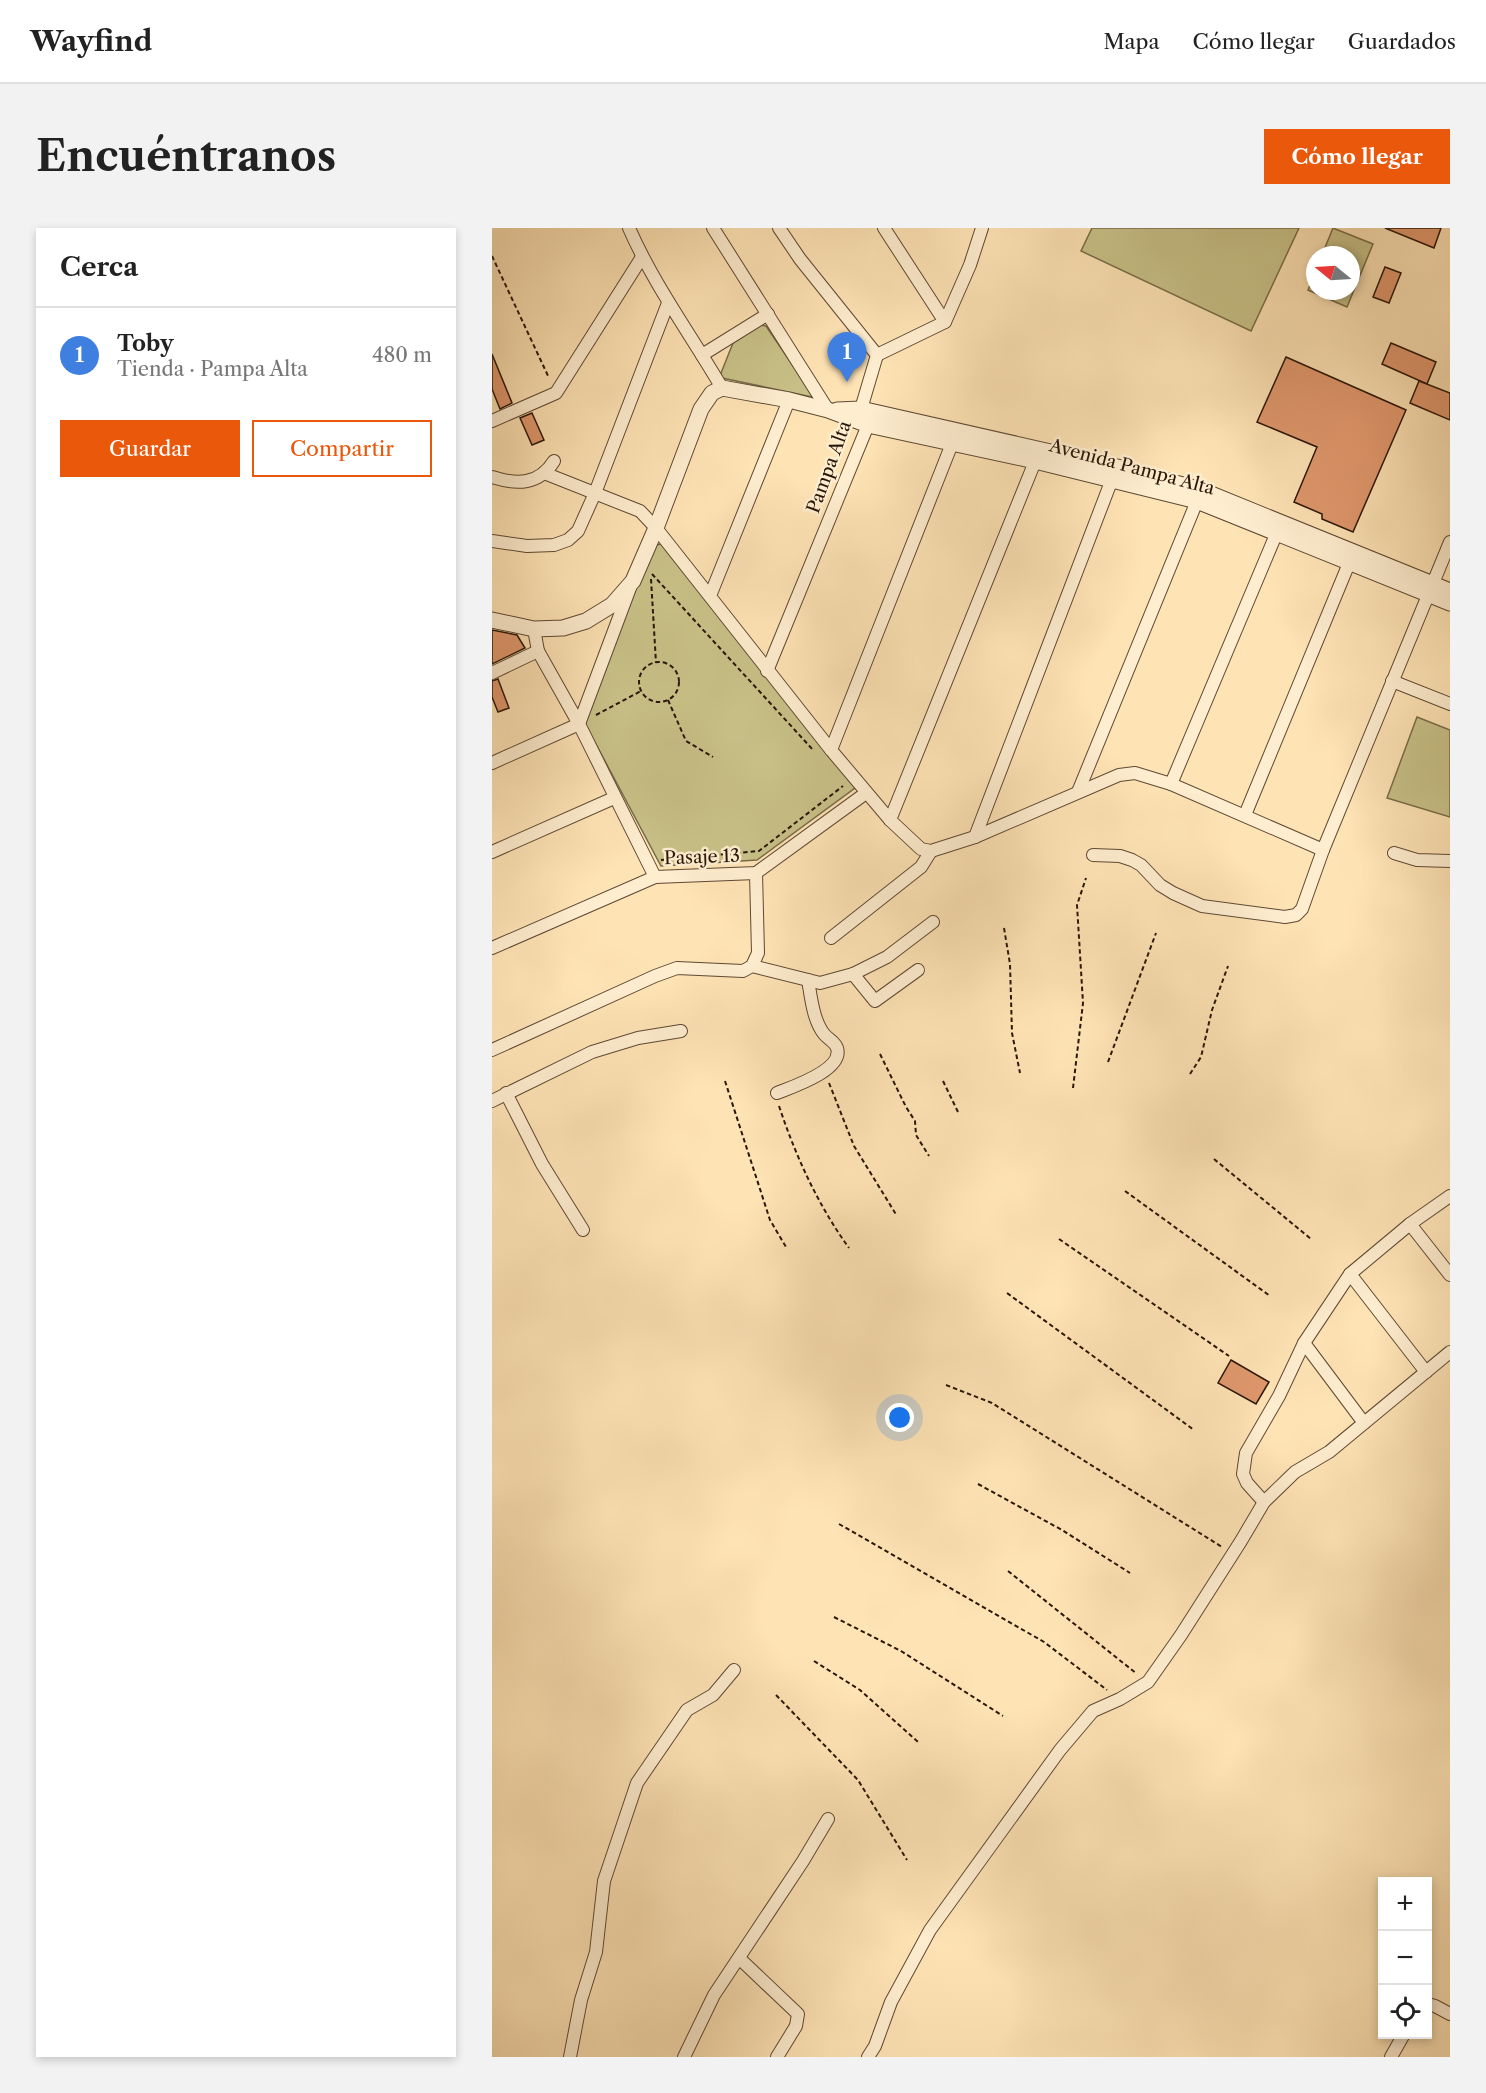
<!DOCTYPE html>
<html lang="es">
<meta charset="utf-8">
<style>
body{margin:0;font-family:"Libre Caslon Text",serif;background:#f2f2f2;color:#222}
.controls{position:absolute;right:18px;bottom:18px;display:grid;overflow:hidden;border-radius:0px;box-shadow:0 3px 9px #0003}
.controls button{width:54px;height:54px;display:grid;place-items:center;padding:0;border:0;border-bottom:2px solid #e0e0e0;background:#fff;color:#222;font:30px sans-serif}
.compass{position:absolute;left:814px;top:18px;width:54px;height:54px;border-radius:50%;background:#fff;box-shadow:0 3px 9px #0003;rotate:288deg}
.you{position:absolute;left:408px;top:1190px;width:21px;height:21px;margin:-15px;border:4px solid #fff;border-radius:50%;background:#1a73e8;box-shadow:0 0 0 9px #1a73e833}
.badge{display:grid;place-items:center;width:39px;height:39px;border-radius:50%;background:#ea580c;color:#fff;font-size:20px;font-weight:700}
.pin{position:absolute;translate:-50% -50px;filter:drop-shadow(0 2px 3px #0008)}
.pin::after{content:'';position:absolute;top:32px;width:21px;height:18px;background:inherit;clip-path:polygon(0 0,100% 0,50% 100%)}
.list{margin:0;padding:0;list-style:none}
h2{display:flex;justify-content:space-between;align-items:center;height:78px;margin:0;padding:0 24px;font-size:26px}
h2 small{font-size:20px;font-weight:400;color:#767676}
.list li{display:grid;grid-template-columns:39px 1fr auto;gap:18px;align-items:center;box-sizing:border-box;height:96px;padding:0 24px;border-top:2px solid #e0e0e0}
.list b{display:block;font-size:22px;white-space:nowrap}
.list p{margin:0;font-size:20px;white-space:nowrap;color:#767676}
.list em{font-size:20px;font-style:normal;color:#767676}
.actions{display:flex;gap:12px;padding:18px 24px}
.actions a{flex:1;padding:14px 0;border:2px solid #ea580c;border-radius:0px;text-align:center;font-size:21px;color:#ea580c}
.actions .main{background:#ea580c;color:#fff}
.icon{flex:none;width:33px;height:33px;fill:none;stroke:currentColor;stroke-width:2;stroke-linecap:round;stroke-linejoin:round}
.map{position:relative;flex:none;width:958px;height:1829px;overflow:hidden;border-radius:0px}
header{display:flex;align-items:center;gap:36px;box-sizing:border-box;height:84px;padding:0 30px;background:#fff;border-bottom:2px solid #e0e0e0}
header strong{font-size:28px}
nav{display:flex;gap:33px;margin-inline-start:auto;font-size:21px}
.intro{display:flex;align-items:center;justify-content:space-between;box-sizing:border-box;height:144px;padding:0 36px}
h1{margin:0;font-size:42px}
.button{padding:15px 27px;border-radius:0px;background:#ea580c;color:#fff;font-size:21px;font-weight:700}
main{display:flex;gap:36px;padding:0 36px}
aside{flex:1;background:#fff;border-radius:0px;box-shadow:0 3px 9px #0003}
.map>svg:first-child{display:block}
</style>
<header>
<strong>Wayfind</strong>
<nav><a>Mapa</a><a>Cómo llegar</a><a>Guardados</a></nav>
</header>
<div class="intro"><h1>Encuéntranos</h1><a class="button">Cómo llegar</a></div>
<main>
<aside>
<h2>Cerca<small></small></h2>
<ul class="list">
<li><span class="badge" style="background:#3f7fe0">1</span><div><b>Toby</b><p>Tienda · Pampa Alta</p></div><em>480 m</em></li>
</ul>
<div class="actions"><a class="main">Guardar</a><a>Compartir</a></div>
</aside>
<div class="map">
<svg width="958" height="1829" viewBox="0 0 958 1829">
<rect width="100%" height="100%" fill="#fee3b5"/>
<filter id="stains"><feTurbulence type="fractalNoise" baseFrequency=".00333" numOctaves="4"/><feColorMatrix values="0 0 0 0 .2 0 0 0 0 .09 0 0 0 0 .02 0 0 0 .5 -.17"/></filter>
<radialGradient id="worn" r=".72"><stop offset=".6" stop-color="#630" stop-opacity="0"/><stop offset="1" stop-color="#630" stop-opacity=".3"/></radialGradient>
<g fill="#c8c188" stroke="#796c48" stroke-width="1.5">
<polygon points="600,0 807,0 759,103 589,23"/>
<polygon points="841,0 881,16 855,79 816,62 823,45 823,63 859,63 859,27 830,27"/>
<polygon points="268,97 274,98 319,164 320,169 230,150 229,145 241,115"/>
<polygon points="169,316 363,560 265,632 169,638 91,492 161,318"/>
<polygon points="925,489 958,502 958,589 895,570"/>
</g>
<g fill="#e0986d" stroke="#2a1608" stroke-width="1.5">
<polygon points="893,0 949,0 942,20"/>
<polygon points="893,39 909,45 897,75 881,69"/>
<polygon points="899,115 944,134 935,156 890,136"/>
<polygon points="0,126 20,175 8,181 0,161"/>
<polygon points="794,129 914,182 861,304 830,291 830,286 802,274 825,219 765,194"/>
<polygon points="927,153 958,165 958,192 918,175"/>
<polygon points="40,185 52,212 40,217 28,190"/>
<polygon points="0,402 25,407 33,420 0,436"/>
<polygon points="6,451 17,480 6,484 0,469 0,453"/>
<polygon points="739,1132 777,1154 764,1176 726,1155"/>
</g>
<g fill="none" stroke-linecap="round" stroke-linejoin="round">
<defs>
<g id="minor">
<path d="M137 0C162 57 199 107 230 160"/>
<polyline points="221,0 336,182"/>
<polyline points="392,0 453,94"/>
<polyline points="210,127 276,86"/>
<polyline points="385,127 453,94 478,37 490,0"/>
<polyline points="0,193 64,165 150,29"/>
<polyline points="52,245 148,283 164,300 339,522 398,592 429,621 439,623 483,609 627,547 643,545 679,556 831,622"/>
<path d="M0 249C25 257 47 257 62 233"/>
<polyline points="0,313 35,318 62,317 76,312 86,303 103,265 176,75"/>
<polyline points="218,368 297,172"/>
<polyline points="42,401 46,423 87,496 163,649"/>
<polyline points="275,443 376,197 369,181 385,127 308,31 287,0"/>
<polyline points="0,445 46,423"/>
<polyline points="900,453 958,476"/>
<polyline points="339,522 463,208"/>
<polyline points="0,535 87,496 138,360"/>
<polyline points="679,556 788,297"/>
<polyline points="586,564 705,273"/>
<polyline points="753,587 860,328"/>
<polyline points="398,592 546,226"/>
<polyline points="483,609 622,246"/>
<polyline points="0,624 122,570"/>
<polyline points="902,625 925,632 958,633"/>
<polyline points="601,627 628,628 640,632 649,637 668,657 681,665 710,678 793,689 804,687 810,681 831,622 958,314"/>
<polyline points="339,710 429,639 439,623"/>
<polyline points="0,720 163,649 264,645 374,565"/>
<polyline points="260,738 328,755 361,746 395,729 441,694"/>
<polyline points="361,746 383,773 426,742"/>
<polyline points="0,822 163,748 185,740 251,743 260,738 266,725 264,645"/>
<polyline points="14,865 50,936 91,1002"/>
<path d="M285 865C300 859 352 842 345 820 343 814 336 811 332 806 321 792 319 769 316 752"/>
<polyline points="0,873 100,824 146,810 189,803"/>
<polyline points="918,996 958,1047"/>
<polyline points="858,1046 934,1144"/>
<polyline points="812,1115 872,1195"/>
<polyline points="772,1274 755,1255 751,1246 754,1225 787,1168 812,1115 858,1046 918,996 958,968"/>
<polyline points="247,1730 306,1786 304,1798 285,1829"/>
<polyline points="936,1776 943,1778 958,1786"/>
<polyline points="78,1829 89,1772 104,1724 112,1653 145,1555 195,1482 221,1467 242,1442"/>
<polyline points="192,1829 222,1767 311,1633 336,1591"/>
<polyline points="376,1829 383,1818 399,1774 438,1702 568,1522 601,1483 628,1471 656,1454 689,1407 749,1313 772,1274 803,1244 837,1224 958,1124"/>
<polyline points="899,1829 912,1806"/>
</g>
<g id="tertiary">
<polyline points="345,182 369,181 625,239 709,262 958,363"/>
<polyline points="0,392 42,401 71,400 94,393 120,377 141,353 164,300 209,181 220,165 230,160 297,172 336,182 376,197 543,233 705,273 958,375"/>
</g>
</defs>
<use href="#minor" stroke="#5f4933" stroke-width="14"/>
<use href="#tertiary" stroke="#5f4933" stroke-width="17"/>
<g stroke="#2a1608" stroke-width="2" stroke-dasharray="4.5 3" stroke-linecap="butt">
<polyline points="0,28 57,150"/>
<polyline points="160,346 322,523"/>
<polyline points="159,351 164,435"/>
<circle cx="167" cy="454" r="20"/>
<polyline points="176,472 194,513 221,529"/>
<polyline points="104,487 149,463"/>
<polyline points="169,632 267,623 351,558"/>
<polyline points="512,700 518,736 520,805 528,845"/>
<polyline points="388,826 414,879 423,893 424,907 437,928"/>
<polyline points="616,834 664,705"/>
<polyline points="698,846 709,829 720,782 736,738"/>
<polyline points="233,853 278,992 294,1019"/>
<polyline points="451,853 466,884"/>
<polyline points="337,855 362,918 405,988"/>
<polyline points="581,860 591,775 585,677 594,650"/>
<path d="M287 878C304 929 326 977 357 1020"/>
<polyline points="722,931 819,1011"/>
<polyline points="633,963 778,1068"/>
<polyline points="567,1011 737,1128"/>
<polyline points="515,1065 702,1202"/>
<polyline points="454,1157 500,1175 730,1319"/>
<polyline points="486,1256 570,1302 638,1345"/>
<polyline points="347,1296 552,1414 615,1462"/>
<polyline points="516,1343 645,1446"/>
<polyline points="342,1389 409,1423 511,1488"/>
<polyline points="322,1433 368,1462 426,1514"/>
<polyline points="284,1467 366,1552 415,1632"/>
</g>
<use href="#minor" stroke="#feedcf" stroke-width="12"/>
<use href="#tertiary" stroke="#feedcf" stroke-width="15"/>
</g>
<g text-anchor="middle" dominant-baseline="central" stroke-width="5" stroke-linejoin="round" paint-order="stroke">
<g font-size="18" fill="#2a1608" stroke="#feedcf">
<text transform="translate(337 239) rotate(-70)">Pampa Alta</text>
<text transform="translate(640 239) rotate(15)">Avenida Pampa Alta</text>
<text transform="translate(210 629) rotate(-2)">Pasaje 13</text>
</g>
</g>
<rect width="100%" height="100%" filter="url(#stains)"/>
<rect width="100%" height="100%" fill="url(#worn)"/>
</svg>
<div class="controls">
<button>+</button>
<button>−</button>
<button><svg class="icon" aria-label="locate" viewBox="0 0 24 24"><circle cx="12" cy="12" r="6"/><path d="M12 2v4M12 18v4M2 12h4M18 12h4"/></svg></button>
</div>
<svg class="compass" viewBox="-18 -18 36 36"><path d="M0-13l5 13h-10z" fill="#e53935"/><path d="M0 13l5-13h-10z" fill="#767676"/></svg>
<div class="you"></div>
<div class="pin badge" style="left:355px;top:154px;background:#3f7fe0">1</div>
</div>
</main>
